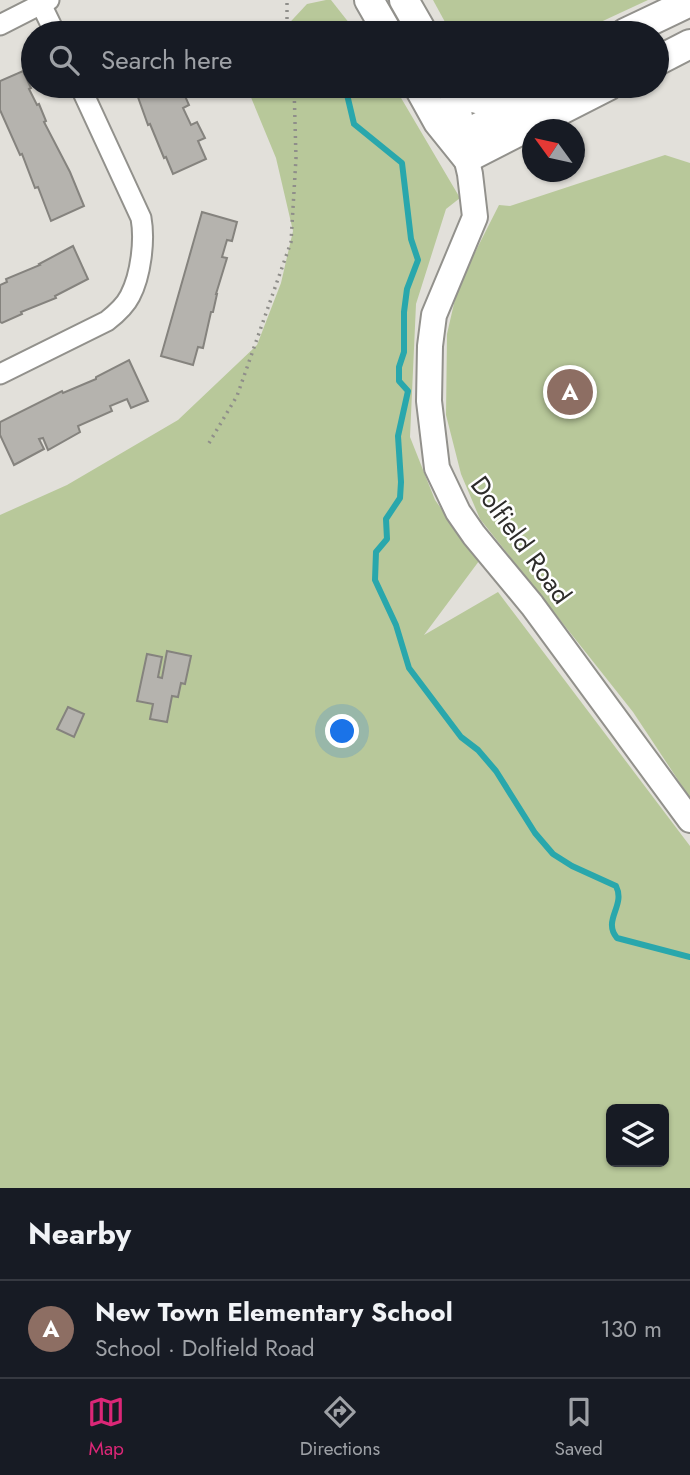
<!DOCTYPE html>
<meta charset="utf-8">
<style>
body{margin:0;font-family:Jost,sans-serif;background:#242831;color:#f1f3f6}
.controls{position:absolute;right:21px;bottom:21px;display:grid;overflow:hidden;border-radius:10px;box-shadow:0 2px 5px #0004}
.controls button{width:63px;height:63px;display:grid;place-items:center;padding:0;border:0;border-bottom:2px solid #363941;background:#171b24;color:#f1f3f6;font:35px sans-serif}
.compass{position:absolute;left:522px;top:119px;width:63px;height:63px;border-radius:50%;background:#171b24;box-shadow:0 2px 5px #0004;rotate:303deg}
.you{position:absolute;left:343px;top:732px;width:24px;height:24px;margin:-18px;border:5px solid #fff;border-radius:50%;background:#1a73e8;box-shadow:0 0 0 10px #1a73e833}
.badge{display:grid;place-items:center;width:46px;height:46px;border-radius:50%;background:#db2777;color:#fff;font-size:23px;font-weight:700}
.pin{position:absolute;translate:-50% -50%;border:4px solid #fff;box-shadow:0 2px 7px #0006}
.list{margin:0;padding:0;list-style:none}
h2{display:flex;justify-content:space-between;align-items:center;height:91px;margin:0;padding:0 28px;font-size:30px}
h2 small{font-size:23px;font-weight:400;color:#9ea1a6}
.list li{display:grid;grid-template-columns:46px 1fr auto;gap:21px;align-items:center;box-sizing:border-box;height:98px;padding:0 28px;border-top:2px solid #363941}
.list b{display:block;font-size:26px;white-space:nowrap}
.list p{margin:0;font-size:23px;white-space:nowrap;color:#9ea1a6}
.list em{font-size:23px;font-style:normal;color:#9ea1a6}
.icon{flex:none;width:38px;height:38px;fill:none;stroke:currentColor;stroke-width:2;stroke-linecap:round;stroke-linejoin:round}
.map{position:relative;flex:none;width:690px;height:1188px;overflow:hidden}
.search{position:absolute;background:#171b24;box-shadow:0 2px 5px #0004;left:21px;right:21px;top:21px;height:77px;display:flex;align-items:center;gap:18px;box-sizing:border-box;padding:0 24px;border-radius:38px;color:#9ea1a6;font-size:26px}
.sheet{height:189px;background:#171b24}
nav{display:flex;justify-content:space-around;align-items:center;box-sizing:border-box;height:98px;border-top:2px solid #363941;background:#171b24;font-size:19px;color:#9ea1a6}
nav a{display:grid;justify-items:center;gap:4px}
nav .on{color:#db2777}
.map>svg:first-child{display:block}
</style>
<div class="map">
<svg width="690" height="1188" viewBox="0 0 690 1188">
<rect width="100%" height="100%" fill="#e2e0da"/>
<g fill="#b8c89a" fill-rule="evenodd">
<polygon points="326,0 331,0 357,33 280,33 307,4"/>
<polygon points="433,0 648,0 577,33 451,33"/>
<path d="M252 86H394L460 198 446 209 416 304 410 437 435 500 479 561 424 635 498 592 690 846V1188H0V515L67 485 178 420 257 345 281 283 293 231 276 158 250 95ZM611 1109H664V1162H611Z"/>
<polygon points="665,155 690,163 690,798 633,712 480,519 461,474 446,415 447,334 458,286 499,205 510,206"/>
</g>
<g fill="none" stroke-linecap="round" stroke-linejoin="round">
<g stroke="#29a7ac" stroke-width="6">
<polyline points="334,33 337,28"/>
<path d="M345 86 354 124 402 163 411 239 418 260 407 289 404 312V352L399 367V381L408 391 398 436 401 482 400 498 386 519 387 539 376 552 375 580 396 625 409 668 461 737 478 750 496 771 535 833 553 854 572 866 616 886C626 906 602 920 617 938L690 957"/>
</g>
</g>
<g fill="#b5b3ae" stroke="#85837e" stroke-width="2">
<polygon points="140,26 144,33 123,33"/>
<polygon points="23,71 31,88 29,89 37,105 39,104 46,121 44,122 70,172 84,206 51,221 38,187 35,188 22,154 20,155 0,110 0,81"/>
<polygon points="134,86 173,86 175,90 181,87 189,105 183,108 191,125 197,122 205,138 198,141 206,159 173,174 166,157 164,158 150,124 148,125"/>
<polygon points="202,212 237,222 232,241 227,240 222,257 227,258 216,294 217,294 213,312 211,312 203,348 198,347 193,365 161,356"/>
<polygon points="73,246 88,279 55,296 56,298 21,312 22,314 2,323 0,322 0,285 7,282 6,279 40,265 39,264"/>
<polygon points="129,360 148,401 131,408 127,399 110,406 112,411 78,426 80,432 48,450 43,438 39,439 44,449 14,465 0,435 0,422 62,391 63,393 96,379 96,377"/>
<polygon points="167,651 191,656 185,684 181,683 178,697 172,696 167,722 150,719 153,704 137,701 147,654 162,657 158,677 162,678"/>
<polygon points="68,707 84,714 74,737 57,729"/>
</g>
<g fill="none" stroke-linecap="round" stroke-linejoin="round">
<defs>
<g id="minor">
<polyline points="39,0 55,33"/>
<polyline points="0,25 49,0"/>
<path d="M0 374 107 321C116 314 125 306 130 296 141 275 145 240 141 218L80 86"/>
</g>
<polyline id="tertiary" points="462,140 470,174 475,217 434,315 430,346 429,401 437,468 458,512 474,535 532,605 690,820"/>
<g id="secondary">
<polyline points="369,0 388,33"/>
<polyline points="404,0 423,33"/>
<polyline points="625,33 690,2"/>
<polyline points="657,61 690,44"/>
<polyline points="418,86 438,122 467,158 608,86"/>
<polyline points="453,86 461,136 561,86"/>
<path d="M454 87C482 108 493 100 521 86"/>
</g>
</defs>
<use href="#minor" stroke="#92918c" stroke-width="23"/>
<use href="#tertiary" stroke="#92918c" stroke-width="28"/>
<use href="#secondary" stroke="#92918c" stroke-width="32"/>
<g stroke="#8f8e8a" stroke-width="3.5" stroke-dasharray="2 5" stroke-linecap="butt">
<polyline points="287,33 287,0"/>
<polyline points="209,443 237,396 291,242 296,158 294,86"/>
</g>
<use href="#minor" stroke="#fff" stroke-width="19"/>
<use href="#tertiary" stroke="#fff" stroke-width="24"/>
<use href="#secondary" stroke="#fff" stroke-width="28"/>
</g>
<g text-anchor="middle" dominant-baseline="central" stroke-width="5" stroke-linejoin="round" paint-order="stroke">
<g font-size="26" fill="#2e2d2b" stroke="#fff">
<text transform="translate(521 540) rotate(54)">Dolfield Road</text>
</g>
</g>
</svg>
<div class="controls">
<button><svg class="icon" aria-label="layers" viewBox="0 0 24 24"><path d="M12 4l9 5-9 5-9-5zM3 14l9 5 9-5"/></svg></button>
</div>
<svg class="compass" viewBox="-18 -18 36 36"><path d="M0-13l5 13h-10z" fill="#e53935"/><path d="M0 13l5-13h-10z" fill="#9ea1a6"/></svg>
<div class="you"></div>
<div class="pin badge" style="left:570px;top:392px;background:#8d6e63">A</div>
<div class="search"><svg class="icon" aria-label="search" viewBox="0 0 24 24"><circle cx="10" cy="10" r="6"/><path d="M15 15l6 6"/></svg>Search here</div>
</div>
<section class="sheet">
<h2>Nearby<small></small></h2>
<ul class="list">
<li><span class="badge" style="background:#8d6e63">A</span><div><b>New Town Elementary School</b><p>School · Dolfield Road</p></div><em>130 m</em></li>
</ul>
</section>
<nav>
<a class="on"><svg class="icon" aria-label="map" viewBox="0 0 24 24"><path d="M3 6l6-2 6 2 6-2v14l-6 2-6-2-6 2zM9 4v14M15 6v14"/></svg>Map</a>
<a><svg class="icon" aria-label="directions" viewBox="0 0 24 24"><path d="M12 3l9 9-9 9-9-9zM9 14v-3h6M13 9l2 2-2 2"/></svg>Directions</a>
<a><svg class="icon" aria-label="saved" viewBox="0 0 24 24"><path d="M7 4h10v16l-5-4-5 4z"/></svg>Saved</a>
</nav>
